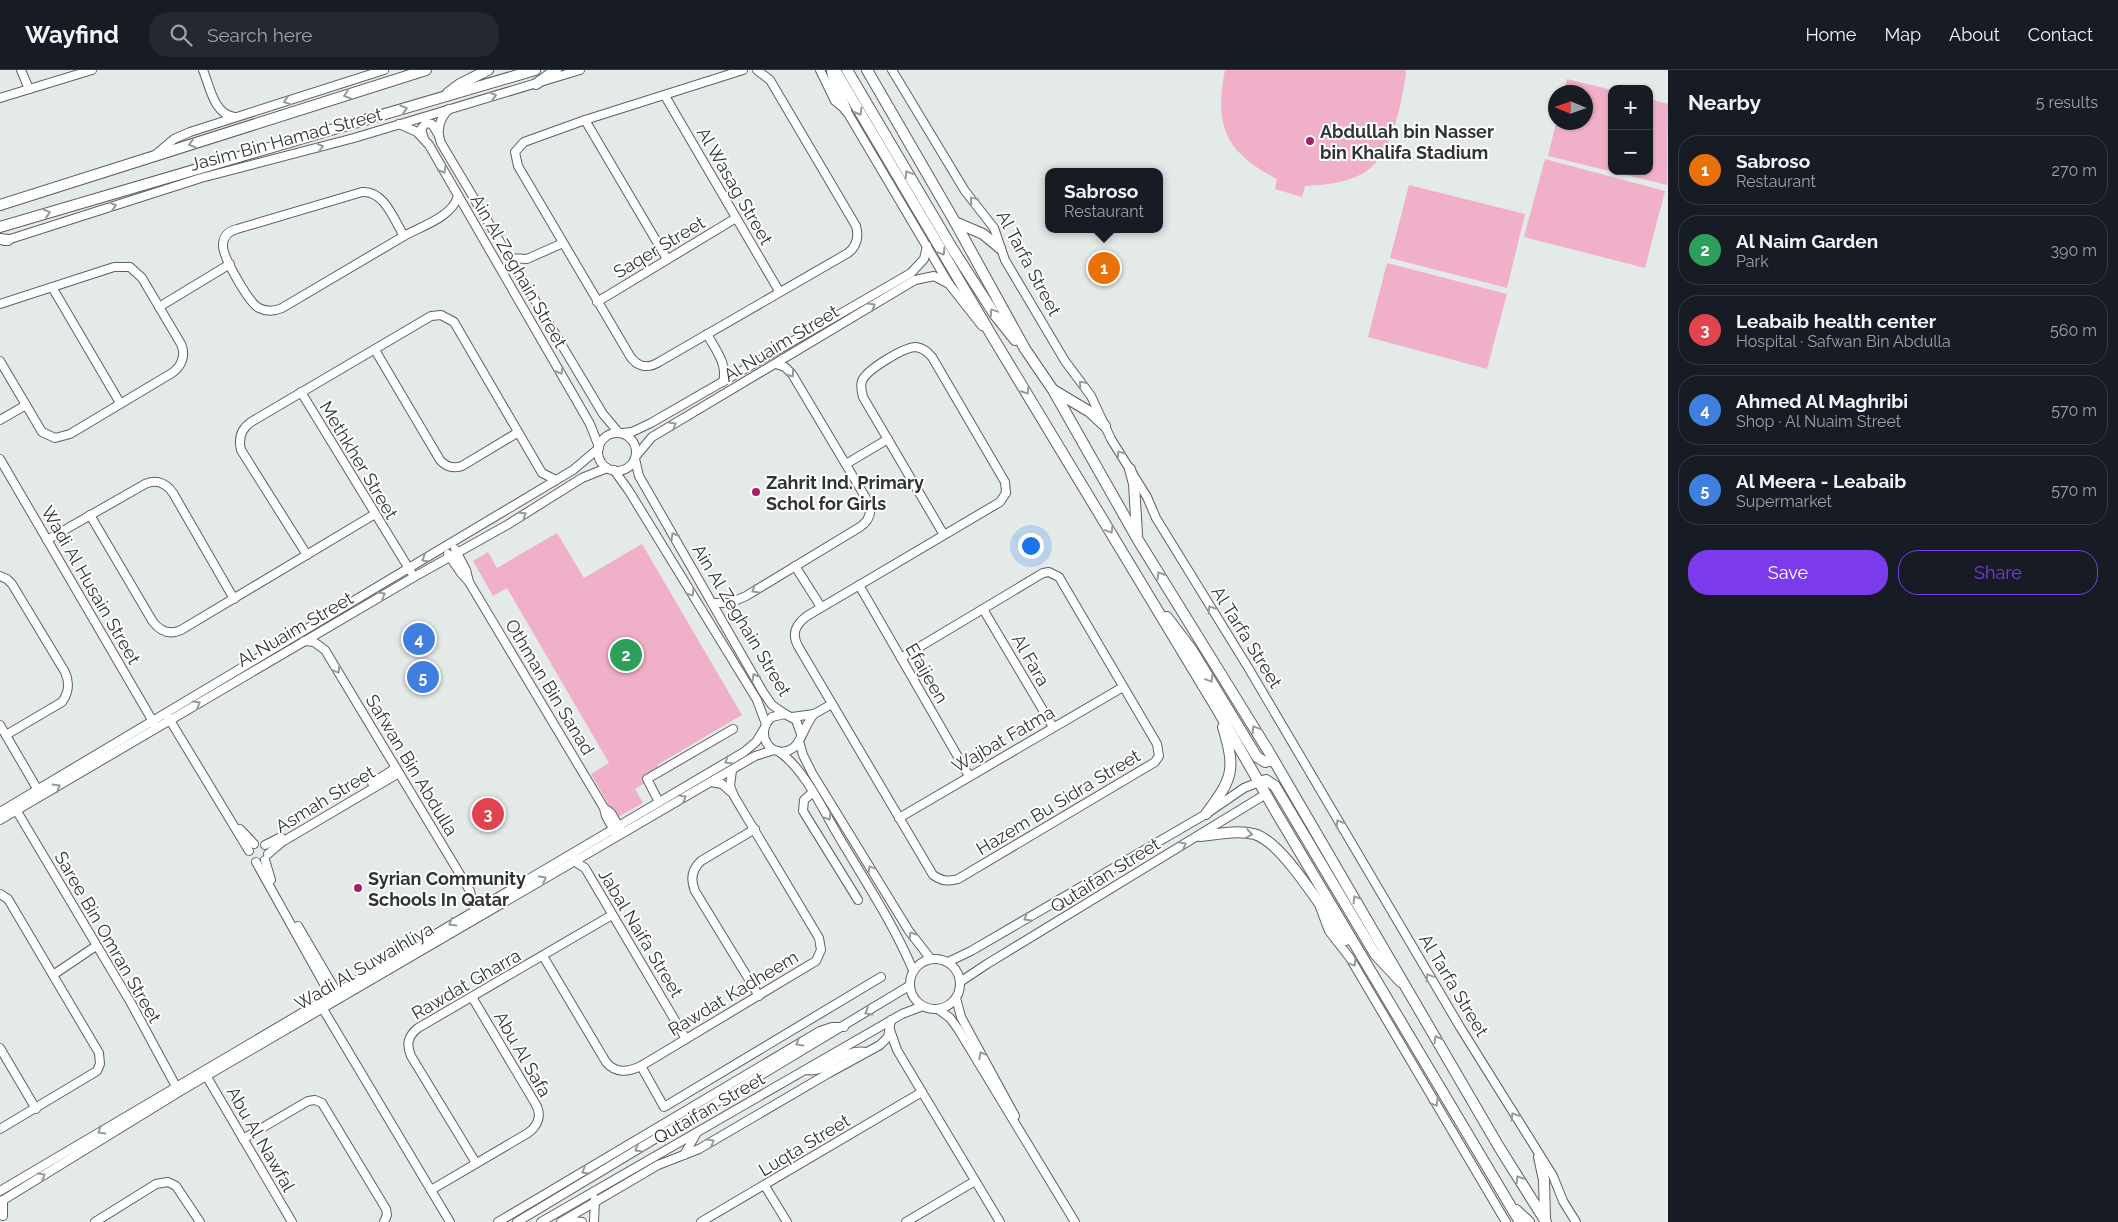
<!DOCTYPE html>
<meta charset="utf-8">
<style>
body{margin:0;font-family:Raleway,sans-serif;background:#242831;color:#f1f3f6}
.controls{position:absolute;right:15px;top:15px;display:grid;overflow:hidden;border-radius:10px;box-shadow:0 1px 4px #0004}
.controls button{width:45px;height:45px;display:grid;place-items:center;padding:0;border:0;border-bottom:1px solid #363941;background:#171b24;color:#f1f3f6;font:25px sans-serif}
.compass{position:absolute;left:1548px;top:15px;width:45px;height:45px;border-radius:50%;background:#171b24;box-shadow:0 1px 4px #0004;rotate:272deg}
.you{position:absolute;left:1030px;top:475px;width:18px;height:18px;margin:-12px;border:4px solid #fff;border-radius:50%;background:#1a73e8;box-shadow:0 0 0 8px #1a73e833}
.badge{display:grid;place-items:center;width:32px;height:32px;border-radius:50%;background:#7c3aed;color:#fff;font-size:16px;font-weight:700}
.pin{position:absolute;translate:-50% -50%;border:2px solid #fff;box-shadow:0 1px 5px #0006}
.popup{position:absolute;left:1045px;top:98px;width:118px;height:65px;box-sizing:border-box;display:grid;place-content:center;border-radius:10px;background:#171b24;filter:drop-shadow(0 1px 4px #0005);font-size:16px;white-space:nowrap;color:#9ea1a6}
.popup b{font-size:19px;color:#f1f3f6}
.popup::after{content:'';position:absolute;left:50%;top:100%;margin-left:-10px;border:10px solid transparent;border-top-color:#171b24}
.list{margin:0;padding:0;list-style:none}
h2{display:flex;justify-content:space-between;align-items:center;height:65px;margin:0;padding:0 20px;font-size:21px}
h2 small{font-size:16px;font-weight:400;color:#9ea1a6}
.list li{display:grid;grid-template-columns:32px 1fr auto;gap:15px;align-items:center;box-sizing:border-box;height:70px;margin:0 10px 10px;padding:0 10px;border:1px solid #363941;border-radius:20px}
.list b{display:block;font-size:19px;white-space:nowrap}
.list p{margin:0;font-size:16px;white-space:nowrap;color:#9ea1a6}
.list em{font-size:16px;font-style:normal;color:#9ea1a6}
.actions{display:flex;gap:10px;padding:15px 20px}
.actions a{flex:1;padding:11px 0;border:1px solid #7c3aed;border-radius:20px;text-align:center;font-size:18px;color:#7c3aed}
.actions .main{background:#7c3aed;color:#fff}
.icon{flex:none;width:28px;height:28px;fill:none;stroke:currentColor;stroke-width:2;stroke-linecap:round;stroke-linejoin:round}
.map{position:relative;flex:none;width:1668px;height:1152px;overflow:hidden}
header{display:flex;align-items:center;gap:30px;box-sizing:border-box;height:70px;padding:0 25px;background:#171b24;border-bottom:1px solid #363941}
header strong{font-size:24px}
nav{display:flex;gap:28px;margin-inline-start:auto;font-size:18px}
.search{width:350px;height:45px;background:#242831;display:flex;align-items:center;gap:12px;box-sizing:border-box;padding:0 18px;border-radius:20px;color:#9ea1a6;font-size:19px}
main{display:flex}
aside{flex:1;background:#171b24}
.map>svg:first-child{display:block}
</style>
<header>
<strong>Wayfind</strong>
<div class="search"><svg class="icon" aria-label="search" viewBox="0 0 24 24"><circle cx="10" cy="10" r="6"/><path d="M15 15l6 6"/></svg>Search here</div>
<nav><a>Home</a><a>Map</a><a>About</a><a>Contact</a></nav>
</header>
<main>
<div class="map">
<svg width="1668" height="1152" viewBox="0 0 1668 1152">
<rect width="100%" height="100%" fill="#e3eae8"/>
<g fill="#f1b0c9">
<path d="M1225 0H1405L1406 4C1401 34 1392 89 1362 104 1345 113 1324 115 1305 116L1302 127 1275 119 1277 109C1225 82 1214 56 1225 0Z"/>
<polygon points="1567,9 1612,20 1612,101 1649,101 1649,29 1668,34 1667,115 1548,86 1556,53 1586,52 1586,22 1563,22"/>
<polygon points="1545,89 1665,121 1645,198 1524,167"/>
<polygon points="1409,115 1525,144 1507,218 1390,188"/>
<polygon points="1387,193 1507,224 1487,299 1368,267"/>
<polygon points="557,463 584,508 642,474 742,645 657,695 662,703 635,719 643,733 616,748 591,704 609,693 507,518 493,526 473,491 488,482 497,498"/>
</g>
<g fill="none" stroke-linecap="round" stroke-linejoin="round">
<defs>
<g id="minor">
<polyline points="21,0 29,19"/>
<path d="M203 0C210 17 214 45 235 47"/>
<path d="M743 0 585 50 524 72 515 82 518 96 630 286C637 297 648 299 659 292L848 183C857 176 859 167 856 156L770 10 757 0"/>
<polyline points="820,0 835,31 846,40 949,214 982,256"/>
<polyline points="892,0 965,121 994,158 1005,190 1065,291 1091,326 1111,369 1147,427 1156,448 1249,599 1460,957 1553,1106 1563,1131 1576,1152"/>
<polyline points="665,26 779,221"/>
<polyline points="0,28 92,0"/>
<path d="M449 39C439 49 436 60 441 73L603 344 619 363"/>
<polyline points="585,50 667,189"/>
<polyline points="399,54 417,62 429,75 590,354 599,377"/>
<polyline points="424,69 421,59 426,53 432,54 438,64"/>
<polyline points="155,85 174,69 190,62 384,0"/>
<path d="M362 122C384 120 394 150 404 166L282 238C275 241 267 242 259 238 249 233 222 186 223 175 223 166 229 161 237 159Z"/>
<path d="M404 166C422 156 452 147 458 126"/>
<polyline points="4,171 201,108 354,68 580,0"/>
<polyline points="509,188 527,189 563,173"/>
<polyline points="52,217 120,333"/>
<polyline points="597,232 736,148"/>
<path d="M0 234 114 197H130L142 208 181 274C186 285 182 296 172 303L70 364 55 368 42 362 0 291"/>
<polyline points="159,237 230,194"/>
<path d="M707 264C715 279 728 294 723 312"/>
<path d="M375 280 440 390C446 397 453 399 462 396L517 363"/>
<polyline points="301,322 411,502"/>
<polyline points="0,350 26,335"/>
<polyline points="622,363 632,362 651,353 911,203 924,189 927,176"/>
<circle cx="617" cy="382" r="19"/>
<polyline points="636,386 652,367 915,210 934,206 949,214"/>
<polyline points="0,389 155,655"/>
<polyline points="635,389 639,406 763,622 772,635 785,644"/>
<polyline points="846,394 888,369"/>
<polyline points="614,400 629,421 757,630 766,654"/>
<path d="M90 445 153 552C161 562 170 565 181 560L375 444"/>
<path d="M47 470 145 414C156 409 166 413 173 423L234 529"/>
<polyline points="455,479 466,500 469,512 604,738 606,746 615,762"/>
<polyline points="448,484 461,503 469,512"/>
<path d="M307 485 241 380C238 368 241 359 251 352L431 246 441 245 454 252 542 403 556 410"/>
<polyline points="795,496 821,537"/>
<path d="M0 506 7 509 12 514 65 602C70 613 69 622 62 632L6 665"/>
<polyline points="859,515 969,706"/>
<path d="M712 533H730L746 526 860 457C870 450 873 441 867 430L792 304 785 297 776 294"/>
<polyline points="983,539 1053,657"/>
<polyline points="304,571 314,572 325,580 470,821 475,843"/>
<path d="M901 588 1043 503 1049 502 1059 507 1157 674 1159 686 1155 692 958 809C948 812 942 811 933 805L798 576C791 563 796 554 807 546L1000 432 1006 423 1005 412 932 287C927 281 923 278 916 277 904 277 866 300 862 311 860 317 862 321 863 327L944 465"/>
<polyline points="168,647 249,781"/>
<polyline points="792,647 814,644 832,634"/>
<polyline points="0,655 39,722"/>
<path d="M801 664 796 650 785 644 772 647C752 664 773 692 793 678 801 673 805 654 814 644"/>
<polyline points="799,671 803,685 812,703 909,861 930,888"/>
<path d="M778 681C804 698 823 740 839 767 865 811 893 853 913 900"/>
<polyline points="711,712 722,714 731,722"/>
<polyline points="372,713 396,698"/>
<polyline points="813,722 804,730 803,741 858,830"/>
<polyline points="659,732 647,709 733,659"/>
<polyline points="15,738 131,933 178,1020"/>
<polyline points="604,738 611,743 621,760"/>
<polyline points="0,742 573,400 599,378"/>
<polyline points="899,748 1123,617"/>
<polyline points="0,750 414,507 507,455 582,408 607,398"/>
<polyline points="240,759 254,774"/>
<path d="M755 759 701 791C692 799 690 809 695 821L759 926"/>
<polyline points="265,775 281,767"/>
<polyline points="268,784 282,772 399,703"/>
<polyline points="573,786 577,793 585,798 686,969"/>
<polyline points="265,790 271,810"/>
<polyline points="256,792 333,930"/>
<polyline points="0,824 8,829 99,983 100,994 97,1001 0,1059"/>
<polyline points="1320,837 1329,861 1350,888 1506,1152"/>
<polyline points="298,856 339,926"/>
<path d="M543 886 606 992C616 1004 628 1002 641 996L816 891 821 880 819 868 734 726 730 716 732 700"/>
<circle cx="935" cy="914" r="25"/>
<polyline points="948,892 971,881 1206,744 1244,718 1259,712"/>
<polyline points="53,905 96,876"/>
<polyline points="960,912 987,894 1266,724"/>
<polyline points="956,928 961,947 1015,1046"/>
<polyline points="320,934 450,1152"/>
<polyline points="938,939 950,948 958,959 1075,1152"/>
<polyline points="890,960 897,980 922,1022"/>
<polyline points="0,978 36,1039"/>
<polyline points="641,996 664,1037 881,907"/>
<path d="M806 1000C828 1004 841 978 866 982"/>
<polyline points="204,1002 292,1152"/>
<polyline points="243,1069 308,1031 315,1030 322,1033 386,1139 387,1145 384,1152"/>
<polyline points="684,1085 696,1064"/>
<path d="M476 1093 411 986C406 974 408 966 418 958L612 845"/>
<polyline points="765,1116 787,1152"/>
<path d="M431 1120 528 1063C539 1055 542 1044 535 1033L472 927"/>
<polyline points="0,1121 744,682 756,672 764,659"/>
<polyline points="0,1132 179,1022 755,686 774,680"/>
<polyline points="3,1146 3,1130"/>
<polyline points="566,1150 582,1152"/>
<polyline points="95,1152 156,1114 168,1112 176,1116 200,1152"/>
<polyline points="498,1152 820,961 832,957 844,957"/>
<polyline points="517,1152 909,916"/>
<polyline points="541,1152 902,944 923,936"/>
<polyline points="561,1152 658,1095 699,1079 829,1003 880,975 888,967 891,950"/>
<polyline points="594,1152 595,1129"/>
<polyline points="701,1152 922,1022 1000,1152"/>
<polyline points="906,1152 975,1111"/>
</g>
<g id="major">
<polyline points="835,0 992,266 1217,639 1276,742 1520,1152"/>
<polyline points="847,0 952,178 995,245 1015,270"/>
<polyline points="867,0 955,152 1025,279 1053,320 1138,470 1269,682 1499,1077 1546,1152"/>
<polyline points="832,1 835,15 846,40"/>
<polyline points="536,14 556,0"/>
<polyline points="448,23 460,14 488,0"/>
<polyline points="0,135 426,0"/>
<polyline points="955,152 983,164 1000,178"/>
<polyline points="0,157 535,0"/>
<polyline points="0,169 8,170"/>
<polyline points="1055,321 1090,342 1105,356"/>
<polyline points="1130,399 1134,414 1137,464"/>
<polyline points="1167,547 1192,580 1257,687 1265,692 1273,690"/>
<polyline points="1259,712 1266,710 1275,716 1375,884 1401,912"/>
<path d="M1206 744C1233 708 1236 700 1223 657"/>
<path d="M1200 766C1218 764 1237 760 1254 764 1284 772 1324 844 1346 870"/>
<polyline points="1539,1087 1544,1110 1545,1150"/>
<polyline points="1516,1140 1529,1152"/>
</g>
</defs>
<use href="#minor" stroke="#5c6260" stroke-width="10"/>
<use href="#major" stroke="#5c6260" stroke-width="12"/>
<use href="#minor" stroke="#fff" stroke-width="8"/>
<use href="#major" stroke="#fff" stroke-width="10"/>
</g>
<defs><path id="oneway-chevron" d="M-2-3.5L2.5 0L-2 3.5" fill="none" stroke-width="1.6" stroke-linecap="round" stroke-linejoin="round" transform="scale(1.25)"/></defs>
<g stroke="#989a9a">
<use href="#oneway-chevron" transform="translate(347 25) rotate(162)"/>
<use href="#oneway-chevron" transform="translate(493 26) rotate(-16)"/>
<use href="#oneway-chevron" transform="translate(287 31) rotate(162)"/>
<use href="#oneway-chevron" transform="translate(404 39) rotate(-17)"/>
<use href="#oneway-chevron" transform="translate(859 42) rotate(60)"/>
<use href="#oneway-chevron" transform="translate(192 74) rotate(163)"/>
<use href="#oneway-chevron" transform="translate(320 77) rotate(-14)"/>
<use href="#oneway-chevron" transform="translate(443 100) rotate(60)"/>
<use href="#oneway-chevron" transform="translate(908 104) rotate(-121)"/>
<use href="#oneway-chevron" transform="translate(973 130) rotate(-130)"/>
<use href="#oneway-chevron" transform="translate(113 136) rotate(-17)"/>
<use href="#oneway-chevron" transform="translate(47 143) rotate(-17)"/>
<use href="#oneway-chevron" transform="translate(942 182) rotate(59)"/>
<use href="#oneway-chevron" transform="translate(872 236) rotate(-31)"/>
<use href="#oneway-chevron" transform="translate(993 242) rotate(-124)"/>
<use href="#oneway-chevron" transform="translate(560 301) rotate(60)"/>
<use href="#oneway-chevron" transform="translate(791 304) rotate(54)"/>
<use href="#oneway-chevron" transform="translate(1082 314) rotate(-131)"/>
<use href="#oneway-chevron" transform="translate(1026 321) rotate(58)"/>
<use href="#oneway-chevron" transform="translate(673 355) rotate(-30)"/>
<use href="#oneway-chevron" transform="translate(1120 384) rotate(-124)"/>
<use href="#oneway-chevron" transform="translate(523 445) rotate(-34)"/>
<use href="#oneway-chevron" transform="translate(1110 460) rotate(59)"/>
<use href="#oneway-chevron" transform="translate(674 466) rotate(-120)"/>
<use href="#oneway-chevron" transform="translate(425 489) rotate(149)"/>
<use href="#oneway-chevron" transform="translate(1160 505) rotate(-122)"/>
<use href="#oneway-chevron" transform="translate(755 520) rotate(149)"/>
<use href="#oneway-chevron" transform="translate(691 523) rotate(59)"/>
<use href="#oneway-chevron" transform="translate(382 525) rotate(-31)"/>
<use href="#oneway-chevron" transform="translate(1211 539) rotate(-122)"/>
<use href="#oneway-chevron" transform="translate(337 600) rotate(59)"/>
<use href="#oneway-chevron" transform="translate(755 607) rotate(-120)"/>
<use href="#oneway-chevron" transform="translate(1210 609) rotate(59)"/>
<use href="#oneway-chevron" transform="translate(197 634) rotate(-30)"/>
<use href="#oneway-chevron" transform="translate(1255 659) rotate(-121)"/>
<use href="#oneway-chevron" transform="translate(728 691) rotate(149)"/>
<use href="#oneway-chevron" transform="translate(57 717) rotate(-31)"/>
<use href="#oneway-chevron" transform="translate(683 728) rotate(-30)"/>
<use href="#oneway-chevron" transform="translate(828 747) rotate(59)"/>
<use href="#oneway-chevron" transform="translate(1339 753) rotate(-121)"/>
<use href="#oneway-chevron" transform="translate(1249 764) rotate(9)"/>
<use href="#oneway-chevron" transform="translate(1183 775) rotate(-29)"/>
<use href="#oneway-chevron" transform="translate(871 799) rotate(-121)"/>
<use href="#oneway-chevron" transform="translate(543 809) rotate(-30)"/>
<use href="#oneway-chevron" transform="translate(1356 829) rotate(-121)"/>
<use href="#oneway-chevron" transform="translate(1027 848) rotate(150)"/>
<use href="#oneway-chevron" transform="translate(452 853) rotate(149)"/>
<use href="#oneway-chevron" transform="translate(912 865) rotate(-123)"/>
<use href="#oneway-chevron" transform="translate(1353 893) rotate(59)"/>
<use href="#oneway-chevron" transform="translate(1429 907) rotate(-121)"/>
<use href="#oneway-chevron" transform="translate(868 942) rotate(149)"/>
<use href="#oneway-chevron" transform="translate(1437 969) rotate(-120)"/>
<use href="#oneway-chevron" transform="translate(799 973) rotate(149)"/>
<use href="#oneway-chevron" transform="translate(982 985) rotate(-119)"/>
<use href="#oneway-chevron" transform="translate(1435 1033) rotate(59)"/>
<use href="#oneway-chevron" transform="translate(1514 1046) rotate(-121)"/>
<use href="#oneway-chevron" transform="translate(101 1061) rotate(149)"/>
<use href="#oneway-chevron" transform="translate(711 1072) rotate(-31)"/>
<use href="#oneway-chevron" transform="translate(638 1079) rotate(149)"/>
<use href="#oneway-chevron" transform="translate(585 1101) rotate(150)"/>
<use href="#oneway-chevron" transform="translate(42 1106) rotate(-31)"/>
<use href="#oneway-chevron" transform="translate(1519 1109) rotate(-122)"/>
</g>
<g fill="#a71f67" stroke="#fff" stroke-width="2">
<circle cx="1310" cy="71" r="5"/>
<circle cx="756" cy="422" r="5"/>
<circle cx="358" cy="818" r="5"/>
</g>
<g text-anchor="middle" dominant-baseline="central" stroke-width="4" stroke-linejoin="round" paint-order="stroke">
<g font-size="18" font-weight="bold" fill="#323434" stroke="#fff" text-anchor="start">
<text x="1320" y="61">Abdullah bin Nasser<tspan x="1320" dy="21">bin Khalifa Stadium</tspan></text>
<text x="766" y="412">Zahrit Ind. Primary<tspan x="766" dy="21">Schol for Girls</tspan></text>
<text x="368" y="808">Syrian Community<tspan x="368" dy="21">Schools In Qatar</tspan></text>
</g>
<g font-size="18" fill="#323434" stroke="#fff">
<text transform="translate(286 69) rotate(-15)">Jasim Bin Hamad Street</text>
<text transform="translate(735 116) rotate(60)">Al Wasag Street</text>
<text transform="translate(659 177) rotate(-31)">Saqer Street</text>
<text transform="translate(1029 193) rotate(62)">Al Tarfa Street</text>
<text transform="translate(519 201) rotate(60)">Ain Al Zeghain Street</text>
<text transform="translate(781 273) rotate(-31)">Al Nuaim Street</text>
<text transform="translate(359 390) rotate(59)">Methkher Street</text>
<text transform="translate(91 515) rotate(60)">Wadi Al Husain Street</text>
<text transform="translate(742 550) rotate(59)">Ain Al Zeghain Street</text>
<text transform="translate(295 559) rotate(-30)">Al Nuaim Street</text>
<text transform="translate(1247 567) rotate(58)">Al Tarfa Street</text>
<text transform="translate(1031 590) rotate(60)">Al Fara</text>
<text transform="translate(927 603) rotate(60)">Efaijeen</text>
<text transform="translate(550 617) rotate(59)">Othman Bin Sanad</text>
<text transform="translate(1003 669) rotate(-30)">Wajbat Fatma</text>
<text transform="translate(412 695) rotate(59)">Safwan Bin Abdulla</text>
<text transform="translate(325 729) rotate(-31)">Asmah Street</text>
<text transform="translate(1058 732) rotate(-31)">Hazem Bu Sidra Street</text>
<text transform="translate(1105 805) rotate(-32)">Qutaifan Street</text>
<text transform="translate(641 863) rotate(59)">Jabal Naifa Street</text>
<text transform="translate(108 867) rotate(60)">Saree Bin Omran Street</text>
<text transform="translate(364 896) rotate(-30)">Wadi Al Suwaihliya</text>
<text transform="translate(466 914) rotate(-30)">Rawdat Gharra</text>
<text transform="translate(1454 915) rotate(59)">Al Tarfa Street</text>
<text transform="translate(733 923) rotate(-31)">Rawdat Kadheem</text>
<text transform="translate(523 984) rotate(60)">Abu Al Safa</text>
<text transform="translate(709 1038) rotate(-30)">Qutaifan Street</text>
<text transform="translate(261 1069) rotate(60)">Abu Al Nawfal</text>
<text transform="translate(804 1075) rotate(-31)">Luqta Street</text>
</g>
</g>
</svg>
<div class="controls">
<button>+</button>
<button>−</button>
</div>
<svg class="compass" viewBox="-18 -18 36 36"><path d="M0-13l5 13h-10z" fill="#e53935"/><path d="M0 13l5-13h-10z" fill="#9ea1a6"/></svg>
<div class="you"></div>
<div class="pin badge" style="left:1104px;top:198px;background:#e8710a">1</div>
<div class="popup"><b>Sabroso</b>Restaurant</div>
<div class="pin badge" style="left:626px;top:585px;background:#2e9e5b">2</div>
<div class="pin badge" style="left:488px;top:744px;background:#e0444e">3</div>
<div class="pin badge" style="left:419px;top:569px;background:#3f7fe0">4</div>
<div class="pin badge" style="left:423px;top:607px;background:#3f7fe0">5</div>
</div>
<aside>
<h2>Nearby<small>5 results</small></h2>
<ul class="list">
<li><span class="badge" style="background:#e8710a">1</span><div><b>Sabroso</b><p>Restaurant</p></div><em>270 m</em></li>
<li><span class="badge" style="background:#2e9e5b">2</span><div><b>Al Naim Garden</b><p>Park</p></div><em>390 m</em></li>
<li><span class="badge" style="background:#e0444e">3</span><div><b>Leabaib health center</b><p>Hospital · Safwan Bin Abdulla</p></div><em>560 m</em></li>
<li><span class="badge" style="background:#3f7fe0">4</span><div><b>Ahmed Al Maghribi</b><p>Shop · Al Nuaim Street</p></div><em>570 m</em></li>
<li><span class="badge" style="background:#3f7fe0">5</span><div><b>Al Meera - Leabaib</b><p>Supermarket</p></div><em>570 m</em></li>
</ul>
<div class="actions"><a class="main">Save</a><a>Share</a></div>
</aside>
</main>
